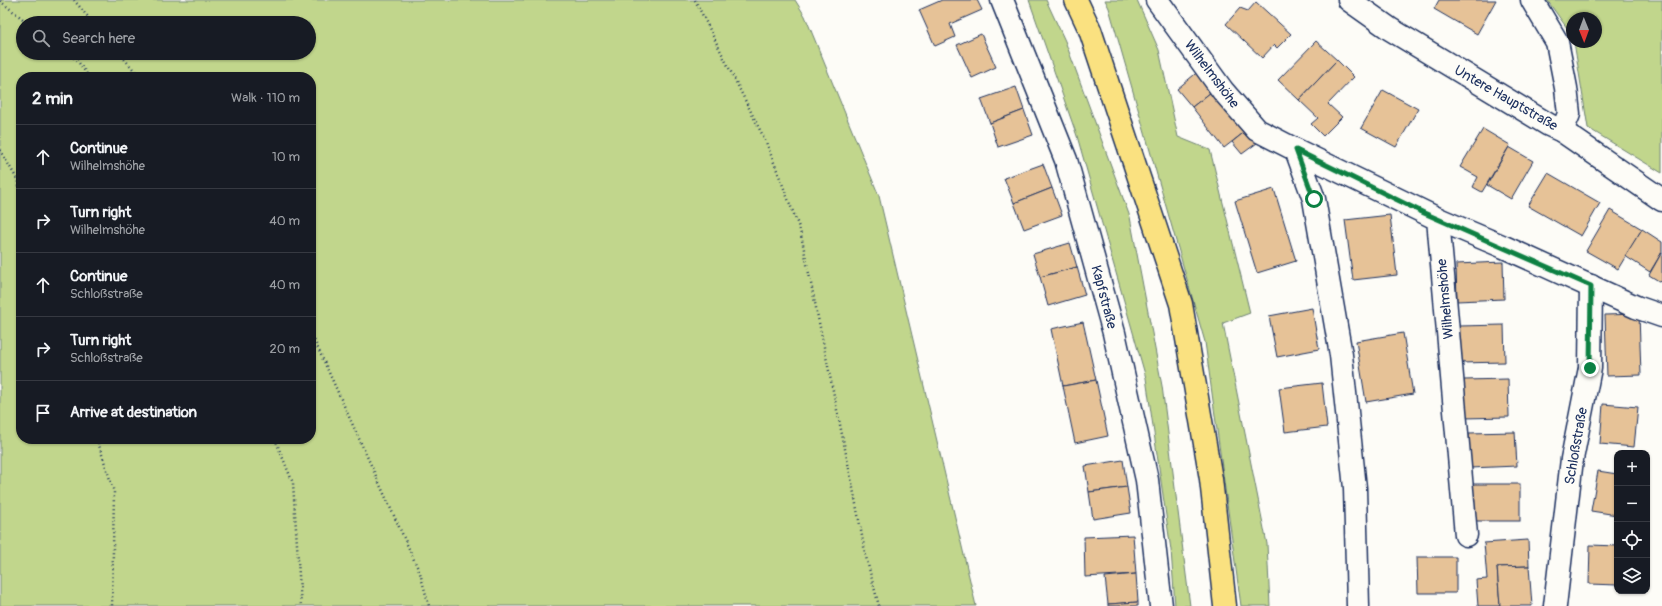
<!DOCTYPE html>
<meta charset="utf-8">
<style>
body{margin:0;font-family:Pangolin,sans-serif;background:#242831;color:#f1f3f6}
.controls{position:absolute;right:12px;bottom:12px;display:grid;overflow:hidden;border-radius:8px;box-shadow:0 1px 3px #0004}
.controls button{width:36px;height:36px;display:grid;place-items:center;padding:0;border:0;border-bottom:1px solid #363941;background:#171b24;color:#f1f3f6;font:20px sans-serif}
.compass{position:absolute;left:1566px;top:12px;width:36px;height:36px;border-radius:50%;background:#171b24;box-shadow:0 1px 3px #0004;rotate:179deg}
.stop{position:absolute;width:12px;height:12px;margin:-9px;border:3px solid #0b8043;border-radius:50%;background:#fff}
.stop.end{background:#0b8043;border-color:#fff;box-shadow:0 1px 4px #0008}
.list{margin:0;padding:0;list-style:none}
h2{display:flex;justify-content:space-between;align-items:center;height:52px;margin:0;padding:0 16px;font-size:17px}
h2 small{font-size:13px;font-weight:400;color:#9ea1a6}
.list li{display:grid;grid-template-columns:26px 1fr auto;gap:12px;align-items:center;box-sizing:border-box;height:64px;padding:0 16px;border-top:1px solid #363941}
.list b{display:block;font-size:15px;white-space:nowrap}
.list p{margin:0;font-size:13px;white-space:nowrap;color:#9ea1a6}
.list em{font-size:13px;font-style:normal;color:#9ea1a6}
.icon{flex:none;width:22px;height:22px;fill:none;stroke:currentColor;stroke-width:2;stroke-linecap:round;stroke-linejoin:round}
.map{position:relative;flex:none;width:1662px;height:606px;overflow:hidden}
.search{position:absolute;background:#171b24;box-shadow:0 1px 3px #0004;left:16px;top:16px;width:300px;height:44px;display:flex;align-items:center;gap:10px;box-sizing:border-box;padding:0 14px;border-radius:22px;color:#9ea1a6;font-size:15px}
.panel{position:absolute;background:#171b24;box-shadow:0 1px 3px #0004;left:16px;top:72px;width:300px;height:372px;border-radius:16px}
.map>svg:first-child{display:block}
</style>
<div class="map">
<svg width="1662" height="606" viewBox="0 0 1662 606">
<rect width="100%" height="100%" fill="#fdfcf7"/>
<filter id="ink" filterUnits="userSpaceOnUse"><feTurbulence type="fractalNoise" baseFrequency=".025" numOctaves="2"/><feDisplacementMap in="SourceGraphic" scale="8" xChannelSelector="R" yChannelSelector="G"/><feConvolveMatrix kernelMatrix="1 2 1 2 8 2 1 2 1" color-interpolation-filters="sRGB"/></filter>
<g filter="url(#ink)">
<g fill="#c1d68c" stroke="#6e8275" fill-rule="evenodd">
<path d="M0 0H795L805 16 879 196 976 606H0ZM23 23H309V53H23ZM21 77H311V439H21Z"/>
<polygon points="1029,0 1046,0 1065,41 1130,217 1162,386 1190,606 1175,606 1171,550 1146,378 1077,136"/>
<polygon points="1105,0 1137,0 1159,50 1178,137 1210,150 1250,313 1223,323 1267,544 1270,606 1241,606 1205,342 1109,8"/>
<polygon points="1547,0 1662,0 1662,173 1588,128 1574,42 1596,42 1596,18 1572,18 1572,35"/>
</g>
<g fill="#e6c297" stroke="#1b2f5e">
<polygon points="942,0 977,0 982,10 950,24 955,37 935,46 919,10"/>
<polygon points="1439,0 1496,0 1477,34 1434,9"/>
<polygon points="1256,2 1291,34 1277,48 1274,45 1262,58 1226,24 1240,8 1248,11"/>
<polygon points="981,34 996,67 972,78 957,45"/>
<polygon points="1316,41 1337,60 1299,100 1278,80"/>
<polygon points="1337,60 1354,77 1328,104 1342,117 1323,136 1311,124 1318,118 1299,100"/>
<polygon points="1200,70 1215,89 1192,107 1177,89"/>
<polygon points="1016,87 1024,110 990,123 981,99"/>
<polygon points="1215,89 1247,130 1224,148 1192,107"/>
<polygon points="1383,90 1418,109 1396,147 1361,128"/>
<polygon points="1024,110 1033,135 998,147 990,123"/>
<polygon points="1483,129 1510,145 1482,192 1473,187 1478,177 1460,167"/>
<polygon points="1247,130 1257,143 1242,154 1232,142"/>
<polygon points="1509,147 1533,161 1511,199 1487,185"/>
<polygon points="1043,164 1052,188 1014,203 1004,178"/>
<polygon points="1548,173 1600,203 1581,236 1528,206"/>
<polygon points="1052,188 1062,215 1024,229 1014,203"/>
<polygon points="1274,189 1296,261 1257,273 1235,201"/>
<polygon points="1610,210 1642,229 1618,269 1586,251"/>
<polygon points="1390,215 1397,275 1353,280 1345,220"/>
<polygon points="1642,229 1662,242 1662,252 1650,272 1625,256"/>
<polygon points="1070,243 1077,267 1040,277 1033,254"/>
<polygon points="1662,252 1662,283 1649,275"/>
<polygon points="1503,262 1504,299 1457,301 1456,264"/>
<polygon points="1077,267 1085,295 1048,306 1040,277"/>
<polygon points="1312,308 1319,349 1277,357 1269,316"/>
<polygon points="1639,314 1641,375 1607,376 1605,315"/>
<polygon points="1083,322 1096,380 1063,386 1051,329"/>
<polygon points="1504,325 1505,362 1459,363 1459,326"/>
<polygon points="1403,333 1413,394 1366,402 1356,341"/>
<polygon points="1508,379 1509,417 1464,418 1464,380"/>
<polygon points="1096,380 1108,436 1075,443 1063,386"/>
<polygon points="1322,383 1327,427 1285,432 1279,388"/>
<polygon points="1603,404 1638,407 1634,447 1600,444"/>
<polygon points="1515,432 1517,466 1470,468 1469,433"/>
<polygon points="1123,460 1127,487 1089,492 1085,466"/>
<polygon points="1598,471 1617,474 1617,515 1591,511"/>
<rect x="1473" y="484" width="47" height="37"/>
<polygon points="1127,487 1131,513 1093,519 1089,492"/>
<polygon points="1133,535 1136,574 1085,577 1084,537"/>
<polygon points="1528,540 1529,566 1497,567 1500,606 1478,606 1476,580 1487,579 1484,543"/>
<polygon points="1590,545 1617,546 1617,585 1589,584"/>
<polygon points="1417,557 1456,557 1456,593 1418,593"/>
<polygon points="1529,566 1532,606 1500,606 1497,567"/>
<polygon points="1136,574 1138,602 1108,604 1105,577"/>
<polygon points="1138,602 1138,606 1108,606 1108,604"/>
</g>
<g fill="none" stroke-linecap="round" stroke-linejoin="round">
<defs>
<g id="minor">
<polyline points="1002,0 1066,160 1114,333 1147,480 1161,606"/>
<polyline points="1157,0 1223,91 1257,130 1296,150 1314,199 1341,355 1355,488 1358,606"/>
<polyline points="1349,0 1390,29 1549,125 1562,131 1662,200"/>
<polyline points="1532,0 1557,42 1566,88 1569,114 1562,131"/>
<polyline points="1296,150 1438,219 1466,535"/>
<polyline points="1438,219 1504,247 1636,307 1662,316"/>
<polyline points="1555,606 1572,459 1590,368 1591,286"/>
</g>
<polyline id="primary" points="1076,0 1090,30 1181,304 1211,479 1225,606"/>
</defs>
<use href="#minor" stroke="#1b2f5e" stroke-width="25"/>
<use href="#primary" stroke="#1b2f5e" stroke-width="25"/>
<g stroke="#1b2f5e" stroke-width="2.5" stroke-dasharray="1 3" stroke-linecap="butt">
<polyline points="74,0 93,23"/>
<polyline points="695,0 766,142 800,230 852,483 866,557 879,606"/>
<polyline points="0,1 28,23"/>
<polyline points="67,53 77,60 89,77"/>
<polyline points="119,53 140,77"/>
<polyline points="0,150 17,179 21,193"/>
<polyline points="311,333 420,573 429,606"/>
<polyline points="97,439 114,492 112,606"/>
<polyline points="275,439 293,483 301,606"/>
</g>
<use href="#minor" stroke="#fdfcf7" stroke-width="22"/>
<use href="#primary" stroke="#fae180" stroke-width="22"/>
</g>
</g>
<g fill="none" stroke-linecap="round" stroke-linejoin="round" filter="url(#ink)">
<polyline stroke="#0b8043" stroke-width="5" points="1314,199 1296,150 1424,213 1591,286 1590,368"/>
</g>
<g text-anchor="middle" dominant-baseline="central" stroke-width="4" stroke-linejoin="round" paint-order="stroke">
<g font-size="14" fill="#1b2f5e" stroke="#fdfcf7">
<text transform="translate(1212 74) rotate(53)">Wilhelmshöhe</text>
<text transform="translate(1506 98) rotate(30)">Untere Hauptstraße</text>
<text transform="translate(1104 297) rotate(75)">Kapfstraße</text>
<text transform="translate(1445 299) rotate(-95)">Wilhelmshöhe</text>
<text transform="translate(1576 446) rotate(-80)">Schloßstraße</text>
</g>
</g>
</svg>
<div class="controls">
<button>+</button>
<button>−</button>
<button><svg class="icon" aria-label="locate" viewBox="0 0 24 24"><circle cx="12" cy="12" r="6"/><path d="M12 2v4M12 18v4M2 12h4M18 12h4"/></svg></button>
<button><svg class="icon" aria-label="layers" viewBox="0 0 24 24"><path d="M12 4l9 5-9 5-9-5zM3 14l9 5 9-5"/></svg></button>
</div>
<svg class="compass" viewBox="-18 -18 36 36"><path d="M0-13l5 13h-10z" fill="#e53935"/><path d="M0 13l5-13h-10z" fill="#9ea1a6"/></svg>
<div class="stop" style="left:1314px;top:199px"></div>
<div class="stop end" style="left:1590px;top:368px"></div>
<div class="search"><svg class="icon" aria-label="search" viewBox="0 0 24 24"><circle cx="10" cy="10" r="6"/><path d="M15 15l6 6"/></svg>Search here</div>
<section class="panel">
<h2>2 min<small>Walk · 110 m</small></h2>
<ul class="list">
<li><svg class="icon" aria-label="ahead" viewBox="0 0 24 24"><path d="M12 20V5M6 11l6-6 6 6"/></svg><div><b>Continue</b><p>Wilhelmshöhe</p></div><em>10 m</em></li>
<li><svg class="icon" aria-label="right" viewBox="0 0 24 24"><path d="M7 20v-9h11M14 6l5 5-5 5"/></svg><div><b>Turn right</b><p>Wilhelmshöhe</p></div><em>40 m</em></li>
<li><svg class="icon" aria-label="ahead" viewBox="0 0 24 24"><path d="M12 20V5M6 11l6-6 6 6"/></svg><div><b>Continue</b><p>Schloßstraße</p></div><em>40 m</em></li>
<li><svg class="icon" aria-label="right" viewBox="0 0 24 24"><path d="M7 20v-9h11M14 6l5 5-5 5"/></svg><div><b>Turn right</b><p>Schloßstraße</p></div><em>20 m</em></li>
<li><svg class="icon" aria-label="arrive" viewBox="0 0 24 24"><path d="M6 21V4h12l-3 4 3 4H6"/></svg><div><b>Arrive at destination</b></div></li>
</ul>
</section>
</div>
